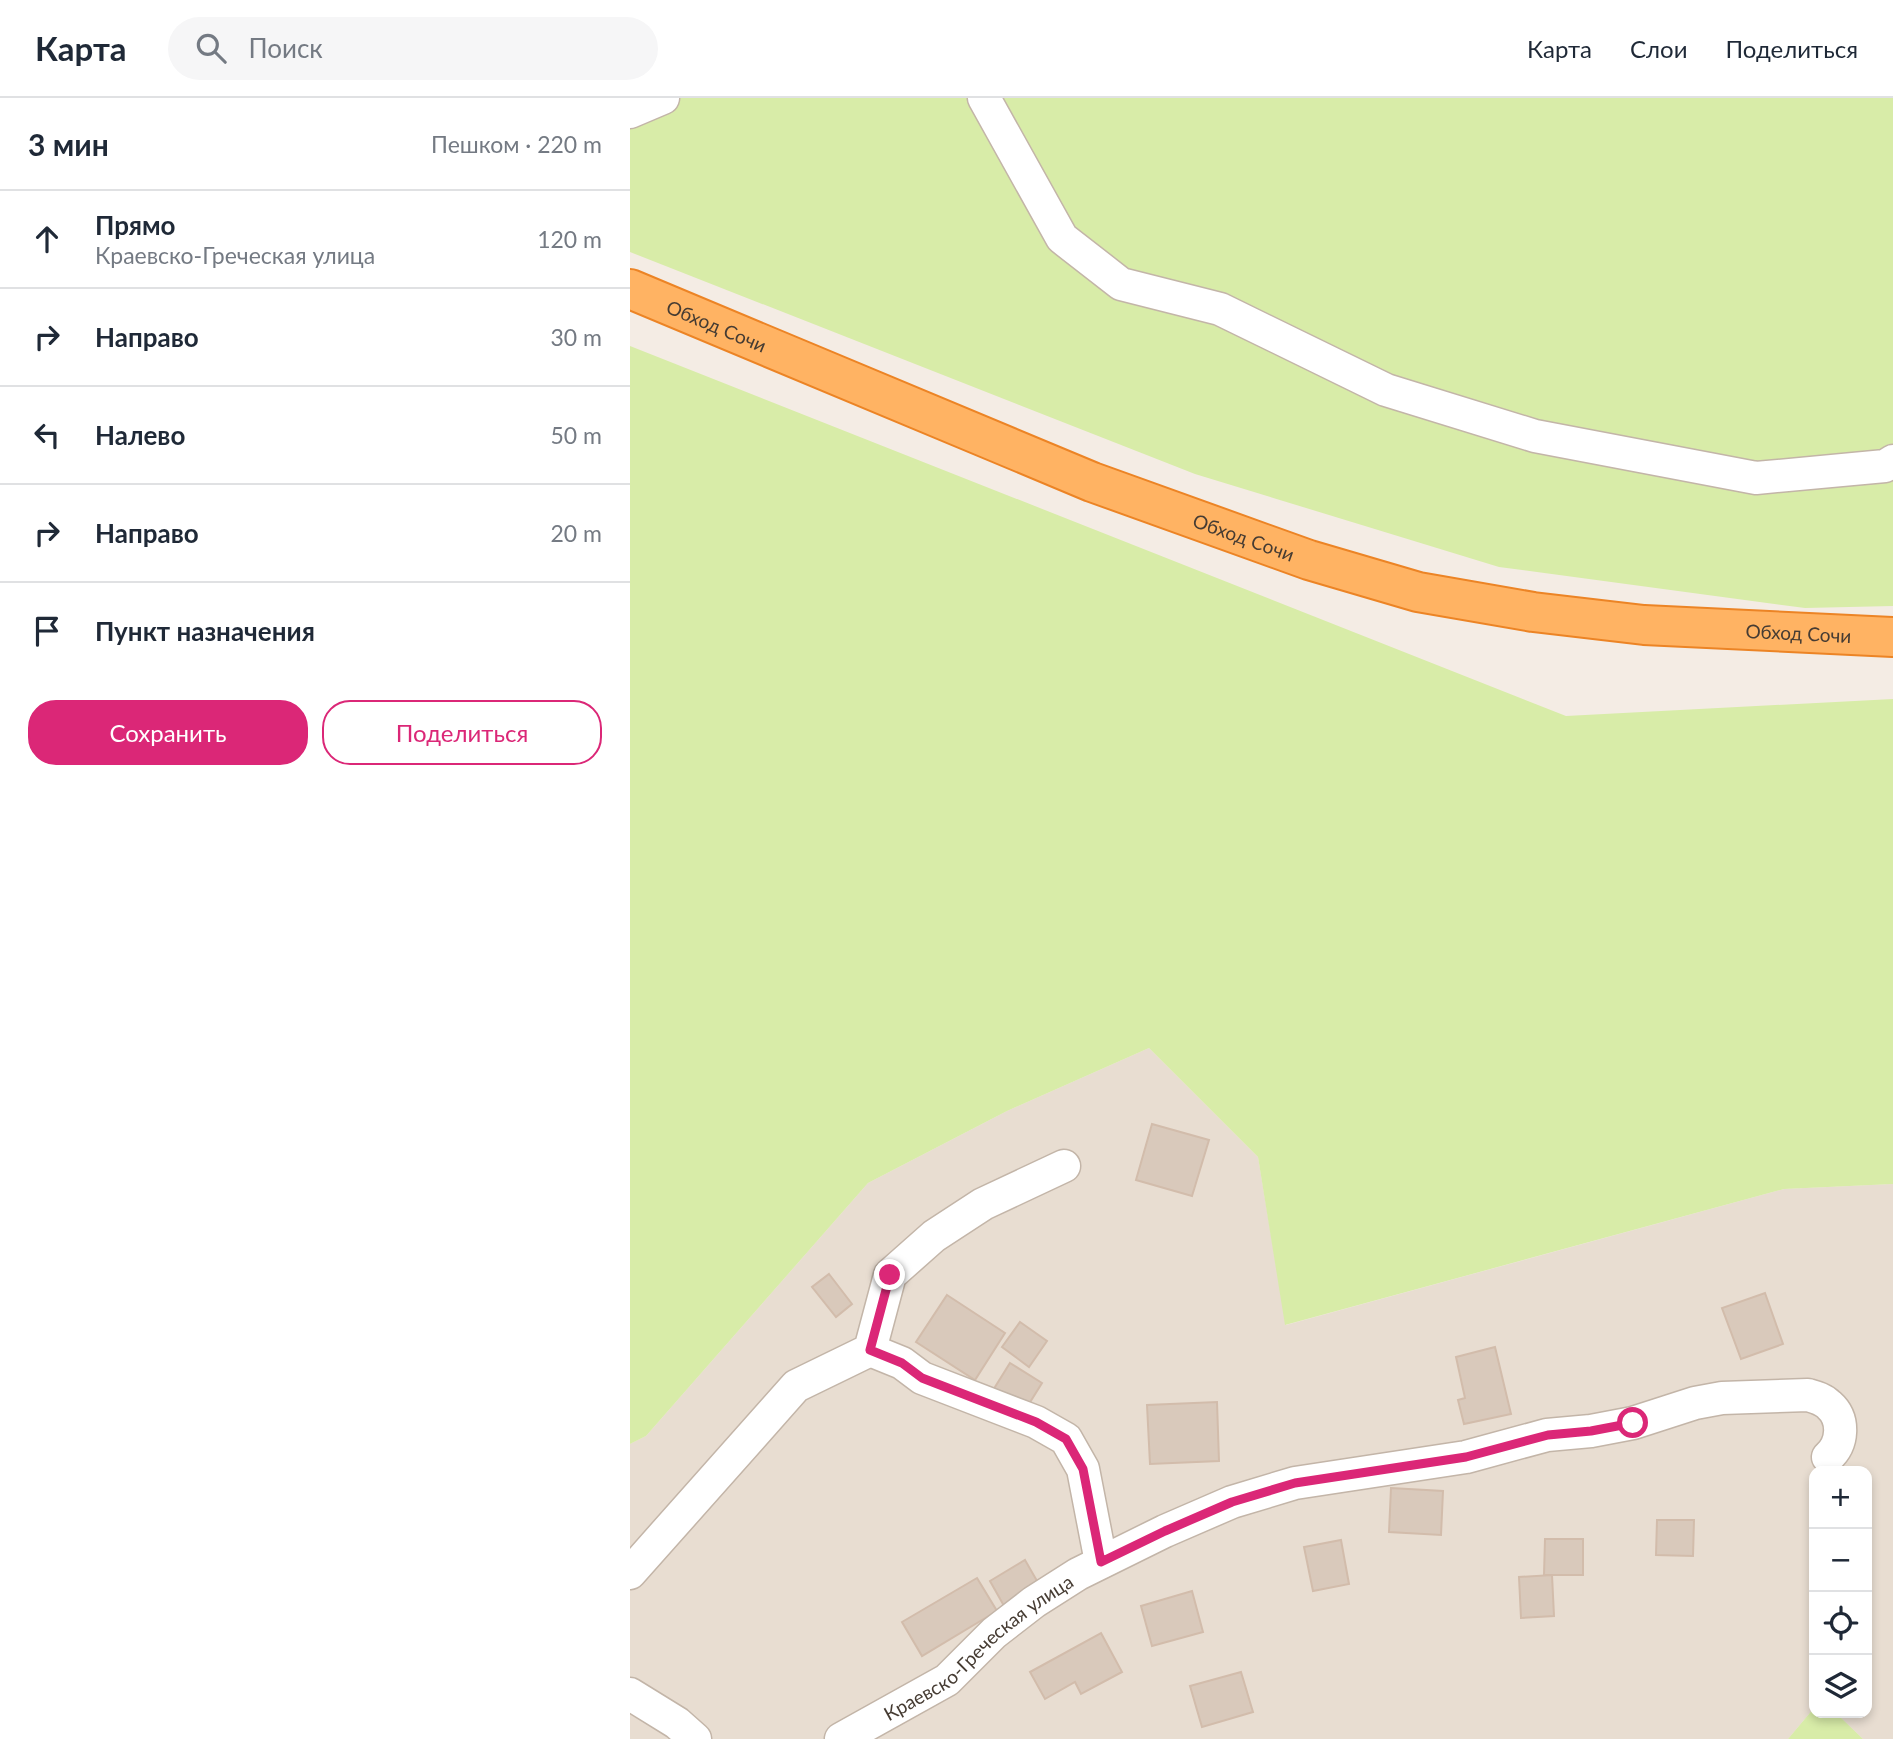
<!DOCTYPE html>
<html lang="ru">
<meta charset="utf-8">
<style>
body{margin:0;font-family:Lato,sans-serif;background:#f6f6f7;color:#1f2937}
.controls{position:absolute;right:21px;bottom:21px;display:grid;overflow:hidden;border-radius:14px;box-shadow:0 4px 10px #0003}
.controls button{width:63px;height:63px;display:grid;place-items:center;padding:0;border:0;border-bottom:2px solid #e0e1e3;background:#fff;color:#1f2937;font:35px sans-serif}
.stop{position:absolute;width:21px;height:21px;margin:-16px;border:5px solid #db2777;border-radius:50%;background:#fff}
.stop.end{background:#db2777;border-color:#fff;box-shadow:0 2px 7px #0008}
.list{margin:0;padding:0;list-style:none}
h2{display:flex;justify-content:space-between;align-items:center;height:91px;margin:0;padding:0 28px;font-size:30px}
h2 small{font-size:23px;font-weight:400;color:#747a83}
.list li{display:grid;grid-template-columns:46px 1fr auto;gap:21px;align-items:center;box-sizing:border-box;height:98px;padding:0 28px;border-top:2px solid #e0e1e3}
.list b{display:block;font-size:26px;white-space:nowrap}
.list p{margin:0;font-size:23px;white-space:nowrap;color:#747a83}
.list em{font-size:23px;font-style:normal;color:#747a83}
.actions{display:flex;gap:14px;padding:21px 28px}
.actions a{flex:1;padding:16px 0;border:2px solid #db2777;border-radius:28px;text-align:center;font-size:24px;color:#db2777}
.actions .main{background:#db2777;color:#fff}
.icon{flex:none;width:38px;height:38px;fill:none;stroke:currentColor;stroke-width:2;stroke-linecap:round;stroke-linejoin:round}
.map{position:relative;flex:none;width:1263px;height:1641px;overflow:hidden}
header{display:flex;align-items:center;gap:42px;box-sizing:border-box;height:98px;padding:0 35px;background:#fff;border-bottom:2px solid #e0e1e3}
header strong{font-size:33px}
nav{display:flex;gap:38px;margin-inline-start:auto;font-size:24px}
.search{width:490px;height:63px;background:#f6f6f7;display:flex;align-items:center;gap:18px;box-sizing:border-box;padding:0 24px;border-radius:38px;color:#747a83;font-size:26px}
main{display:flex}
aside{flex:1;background:#fff}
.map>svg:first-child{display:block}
</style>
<header>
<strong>Карта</strong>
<div class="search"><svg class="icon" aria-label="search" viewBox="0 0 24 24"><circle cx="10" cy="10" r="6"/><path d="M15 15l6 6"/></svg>Поиск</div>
<nav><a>Карта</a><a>Слои</a><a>Поделиться</a></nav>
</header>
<main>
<aside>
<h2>3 мин<small>Пешком · 220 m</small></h2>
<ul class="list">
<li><svg class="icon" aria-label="ahead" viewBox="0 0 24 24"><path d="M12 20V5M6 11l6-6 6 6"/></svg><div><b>Прямо</b><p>Краевско-Греческая улица</p></div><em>120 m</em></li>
<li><svg class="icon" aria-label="right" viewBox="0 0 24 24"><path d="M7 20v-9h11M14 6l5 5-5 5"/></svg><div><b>Направо</b></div><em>30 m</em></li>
<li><svg class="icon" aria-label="left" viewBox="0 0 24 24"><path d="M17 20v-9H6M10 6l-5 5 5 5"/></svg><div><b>Налево</b></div><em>50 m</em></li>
<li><svg class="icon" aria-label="right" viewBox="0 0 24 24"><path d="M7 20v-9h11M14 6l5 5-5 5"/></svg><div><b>Направо</b></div><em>20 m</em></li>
<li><svg class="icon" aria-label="arrive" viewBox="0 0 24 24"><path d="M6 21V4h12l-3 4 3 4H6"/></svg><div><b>Пункт назначения</b></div></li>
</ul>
<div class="actions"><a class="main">Сохранить</a><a>Поделиться</a></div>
</aside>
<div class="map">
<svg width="1263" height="1641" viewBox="0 0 1263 1641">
<rect width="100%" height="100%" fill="#f4ece4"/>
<polygon fill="#e8ddd1" points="519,950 628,1059 656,1227 1154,1091 1263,1086 1263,1641 1233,1641 1206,1615 1237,1615 1237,1373 1184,1373 1184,1610 1158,1641 0,1641 0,1346 16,1338 238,1085 377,1013"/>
<g fill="#d8eca8">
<polygon points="0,0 1263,0 1263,508 1175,510 869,469 565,376 0,154"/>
<polygon points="0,248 936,618 1263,601 1263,1086 1154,1091 655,1227 628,1059 519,950 377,1013 238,1085 16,1338 0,1346"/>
<polygon points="1184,1610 1184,1615 1206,1615 1233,1641 1158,1641"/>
</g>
<g fill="#d9c9bb" stroke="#d2bcab" stroke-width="2">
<polygon points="522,1026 579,1042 562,1098 506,1082"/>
<polygon points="199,1176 222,1206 206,1219 182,1189"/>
<polygon points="1135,1195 1153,1246 1111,1261 1092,1210"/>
<polygon points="317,1197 375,1235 345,1282 286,1244"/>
<polygon points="390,1224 417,1243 399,1269 372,1249"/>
<polygon points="865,1249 881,1316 834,1326 828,1302 835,1300 826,1259"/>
<polygon points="380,1265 412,1285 392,1317 360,1297"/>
<polygon points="587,1304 589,1363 520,1366 517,1307"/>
<polygon points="761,1390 813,1393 811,1437 759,1434"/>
<polygon points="1027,1422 1064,1422 1063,1458 1026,1457"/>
<polygon points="915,1441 953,1441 953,1477 914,1477"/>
<polygon points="711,1442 719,1486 683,1493 674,1449"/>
<polygon points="395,1462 414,1495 378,1515 360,1483"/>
<polygon points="922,1477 924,1518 891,1520 889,1479"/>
<polygon points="347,1480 367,1513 292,1558 272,1524"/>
<polygon points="562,1493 573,1534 522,1548 511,1508"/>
<polygon points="471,1535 492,1574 451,1596 445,1584 415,1601 400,1574"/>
<polygon points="611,1574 623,1614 572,1629 560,1588"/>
</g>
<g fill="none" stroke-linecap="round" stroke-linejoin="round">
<defs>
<g id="minor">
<polyline points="354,0 432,140 491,186 590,211 756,292 905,338 1126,380 1255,368 1263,363"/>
<polyline points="0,14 33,0"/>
<polyline points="240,1252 272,1265 292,1280 406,1324 436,1341 453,1371 471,1464"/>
<polyline points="0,1475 166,1288 240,1252 260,1177 304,1138 353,1106 434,1068"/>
<polyline points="0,1596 47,1625 65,1641"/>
<path id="s1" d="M211 1641 317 1582 364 1535 404 1504 448 1476 535 1433 602 1404 665 1385 836 1359 917 1337 961 1333 1003 1325 1065 1305 1092 1300 1178 1297C1185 1299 1193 1301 1199 1307 1215 1321 1213 1346 1198 1359"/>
</g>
<g id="highway">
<path id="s2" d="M0 191 462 384 679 462 788 494 903 514 1014 527 1263 539"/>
</g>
</defs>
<use href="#minor" stroke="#c3b5a8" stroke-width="35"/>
<use href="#highway" stroke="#ec8425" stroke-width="42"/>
<use href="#minor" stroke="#fff" stroke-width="32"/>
<use href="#highway" stroke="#ffb363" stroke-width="38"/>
</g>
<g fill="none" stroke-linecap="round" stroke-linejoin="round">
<polyline stroke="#db2777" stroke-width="9" points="260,1177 240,1252 272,1265 292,1280 406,1324 436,1341 453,1371 471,1464 535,1433 602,1404 665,1385 836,1359 918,1337 961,1333 1003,1325"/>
</g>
<g text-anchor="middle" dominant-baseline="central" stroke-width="7" stroke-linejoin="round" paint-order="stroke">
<g font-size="19" fill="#463c33" stroke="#fff">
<text stroke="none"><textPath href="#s2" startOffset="94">Обход Сочи</textPath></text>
<text stroke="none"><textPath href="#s2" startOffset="662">Обход Сочи</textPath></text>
<text stroke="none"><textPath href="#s2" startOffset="1228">Обход Сочи</textPath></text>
<text stroke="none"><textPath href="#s1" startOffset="166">Краевско-Греческая улица</textPath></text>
</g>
</g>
</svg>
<div class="controls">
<button>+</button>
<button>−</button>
<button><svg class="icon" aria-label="locate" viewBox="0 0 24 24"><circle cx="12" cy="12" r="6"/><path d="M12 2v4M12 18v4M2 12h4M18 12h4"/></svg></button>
<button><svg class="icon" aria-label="layers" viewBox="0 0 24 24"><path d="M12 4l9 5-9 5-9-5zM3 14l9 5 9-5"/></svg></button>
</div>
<div class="stop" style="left:1003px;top:1325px"></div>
<div class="stop end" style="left:260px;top:1177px"></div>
</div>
</main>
